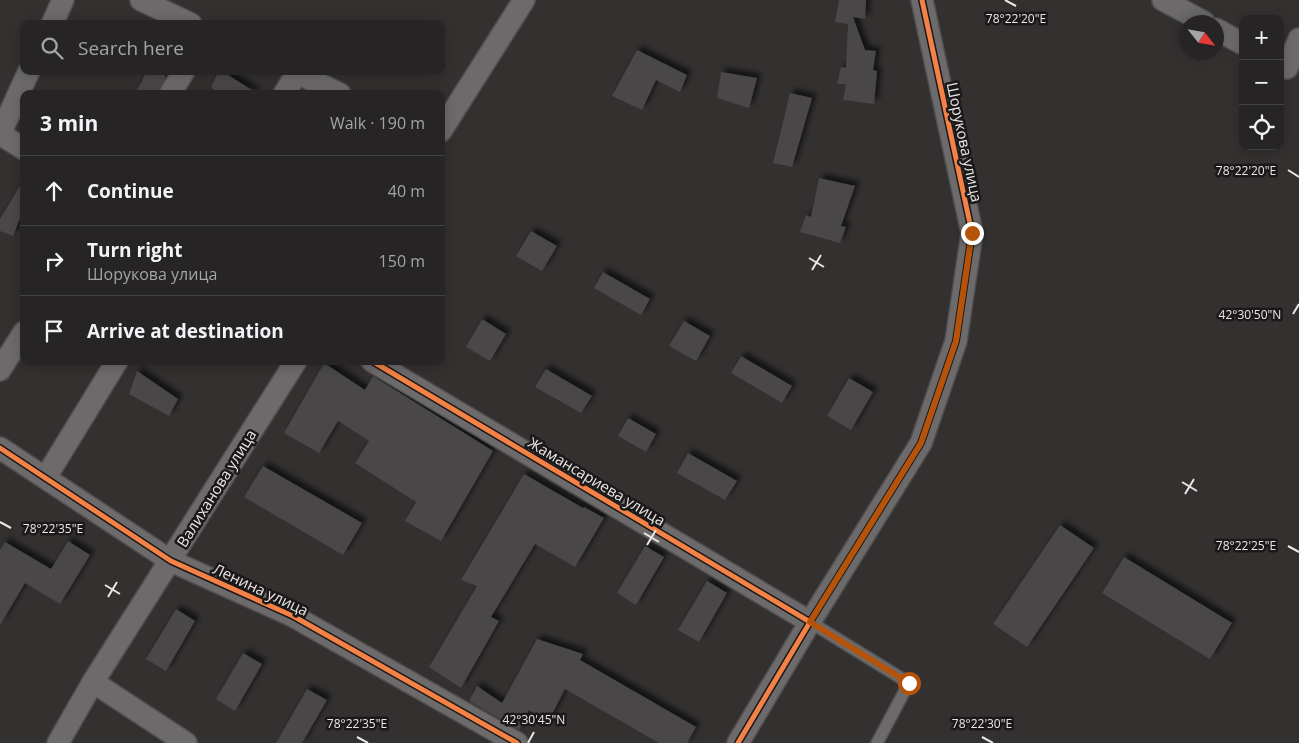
<!DOCTYPE html>
<meta charset="utf-8">
<style>
body{margin:0;font-family:"Open Sans",sans-serif;background:#2e2c2c;color:#f1f3f6}
.controls{position:absolute;right:15px;top:15px;display:grid;overflow:hidden;border-radius:10px;box-shadow:0 2px 12px #0003}
.controls button{width:45px;height:45px;display:grid;place-items:center;padding:0;border:0;border-bottom:1px solid #424141;background:#262424;color:#f1f3f6;font:25px sans-serif}
.compass{position:absolute;left:1179px;top:15px;width:45px;height:45px;border-radius:50%;background:#262424;box-shadow:0 2px 12px #0003;rotate:121deg}
.stop{position:absolute;width:15px;height:15px;margin:-11px;border:4px solid #b45309;border-radius:50%;background:#fff}
.stop.end{background:#b45309;border-color:#fff;box-shadow:0 1px 5px #0008}
.list{margin:0;padding:0;list-style:none}
h2{display:flex;justify-content:space-between;align-items:center;height:65px;margin:0;padding:0 20px;font-size:21px}
h2 small{font-size:16px;font-weight:400;color:#a4a4a6}
.list li{display:grid;grid-template-columns:32px 1fr auto;gap:15px;align-items:center;box-sizing:border-box;height:70px;padding:0 20px;border-top:1px solid #424141}
.list b{display:block;font-size:19px;white-space:nowrap}
.list p{margin:0;font-size:16px;white-space:nowrap;color:#a4a4a6}
.list em{font-size:16px;font-style:normal;color:#a4a4a6}
.icon{flex:none;width:28px;height:28px;fill:none;stroke:currentColor;stroke-width:2;stroke-linecap:round;stroke-linejoin:round}
.map{position:relative;flex:none;width:1299px;height:743px;overflow:hidden}
.search{position:absolute;background:#262424;box-shadow:0 2px 12px #0003;left:20px;top:20px;width:425px;height:55px;display:flex;align-items:center;gap:12px;box-sizing:border-box;padding:0 18px;border-radius:10px;color:#a4a4a6;font-size:19px}
.panel{position:absolute;background:#262424;box-shadow:0 2px 12px #0003;left:20px;top:90px;width:425px;height:275px;border-radius:10px}
.map>svg:first-child{display:block}
</style>
<div class="map">
<svg width="1299" height="743" viewBox="0 0 1299 743">
<defs>
<filter id="shadow"><feDropShadow dx="4.5" dy="-4.5" stdDeviation="2.5" flood-color="#0009"/></filter>
</defs>
<rect width="100%" height="100%" fill="#333030"/>
<g fill="#484646" filter="url(#shadow)">
<polygon points="839,0 866,0 865,19 853,17 865,50 876,51 873,70 877,71 874,104 843,100 846,84 837,84 841,67 846,68 848,24 835,22"/>
<polygon points="637,50 687,75 680,92 656,80 642,110 612,96"/>
<polygon points="147,71 160,71 166,77 158,94 135,94"/>
<polygon points="219,71 222,71 258,94 218,94 211,87"/>
<polygon points="721,72 757,78 749,108 717,98"/>
<polygon points="790,93 812,98 792,167 773,163"/>
<polygon points="819,178 855,186 841,226 846,227 840,243 800,232 806,215 811,217"/>
<polygon points="24,179 24,208 13,236 0,231 0,219"/>
<polygon points="531,231 557,246 542,271 516,256"/>
<polygon points="603,272 650,299 641,315 594,288"/>
<polygon points="482,319 506,334 490,361 466,347"/>
<polygon points="684,321 710,336 696,361 669,346"/>
<polygon points="741,356 792,386 782,403 731,373"/>
<polygon points="324,363 365,390 373,376 493,451 441,541 405,521 416,502 355,463 369,441 338,421 319,453 284,433"/>
<polygon points="546,369 592,396 581,413 535,387"/>
<polygon points="137,371 178,399 169,416 129,394"/>
<polygon points="849,378 873,392 851,430 827,416"/>
<polygon points="628,418 656,434 646,452 618,436"/>
<polygon points="688,453 737,481 725,500 677,473"/>
<polygon points="263,466 362,523 343,555 244,497"/>
<polygon points="524,474 583,508 584,507 604,518 575,567 535,544 491,617 499,621 461,688 429,667 477,586 461,580"/>
<polygon points="1060,525 1094,548 1027,647 993,624"/>
<polygon points="68,541 90,555 60,604 25,583 0,625 0,550 5,542 51,569"/>
<polygon points="645,546 664,557 636,605 617,593"/>
<polygon points="1124,557 1232,623 1210,659 1102,593"/>
<polygon points="707,581 727,593 699,642 678,630"/>
<polygon points="176,609 195,621 166,671 146,659"/>
<polygon points="537,639 583,654 580,660 696,727 687,743 659,743 565,689 548,722 529,710 519,730 469,701 477,686 502,703"/>
<polygon points="243,653 262,664 235,711 216,699"/>
<polygon points="307,689 327,700 302,743 276,743"/>
</g>
<g fill="none" stroke-linecap="round" stroke-linejoin="round">
<defs>
<polyline id="lane" points="810,622 909,683 877,743"/>
<g id="street">
<polyline points="141,0 191,24"/>
<polyline points="1163,0 1204,22"/>
<polyline points="52,24 63,0"/>
<polyline points="1216,29 1243,44"/>
<polyline points="1287,68 1299,39"/>
<polyline points="293,71 340,94"/>
<polyline points="170,94 184,71"/>
<polyline points="284,94 297,73"/>
<polyline points="441,131 524,0"/>
<polyline points="0,134 29,71"/>
<polyline points="0,134 24,149"/>
<polyline points="372,361 810,622"/>
<polyline points="0,370 24,332"/>
<polyline points="0,448 171,561 293,616 517,743"/>
<polyline points="46,477 117,361"/>
<polyline points="93,682 186,743"/>
<polyline points="58,743 93,682 296,361"/>
<polyline points="738,743 810,622 921,443 956,341 972,233 922,0"/>
</g>
</defs>
<use href="#lane" stroke="#504e4e" stroke-width="14"/>
<use href="#street" stroke="#504e4e" stroke-width="24"/>
<use href="#lane" stroke="#6c6a6a" stroke-width="11"/>
<use href="#street" stroke="#6c6a6a" stroke-width="21"/>
<defs>
<g id="cycleway">
<polyline points="372,361 810,622"/>
<polyline points="0,448 171,561 293,616 517,743"/>
<polyline points="738,743 810,622 921,443 956,341 972,233 922,0"/>
</g>
</defs>
<use href="#cycleway" stroke="#1a1818" stroke-width="8"/>
<use href="#cycleway" stroke="#f48246" stroke-width="5"/>
</g>
<g fill="none" stroke-linecap="round" stroke-linejoin="round">
<polyline stroke="#b45309" stroke-width="6" points="909,683 810,622 921,443 956,341 972,233"/>
</g>
<path fill="none" stroke="#e9e6e6" stroke-width="2" d="M1005 0 1016 6M1288 170 1299 177M809 258 824 267M812 270 821 255M1293 314 1299 304M1182 482 1197 491M1185 494 1194 479M0 522 11 528M644 533 659 542M647 545 656 530M1288 546 1299 552M105 585 120 594M108 597 117 582M357 737 368 743M982 737 993 743M528 743 534 732"/>
<g text-anchor="middle" dominant-baseline="central" stroke-width="5" stroke-linejoin="round" paint-order="stroke">
<g font-size="15" fill="#e9e6e6" stroke="#1a1818">
<text transform="translate(965 142) rotate(78)">Шорукова улица</text>
<text transform="translate(597 481) rotate(31)">Жамансариева улица</text>
<text transform="translate(216 488) rotate(-58)">Валиханова улица</text>
<text transform="translate(261 589) rotate(25)">Ленина улица</text>
</g>
</g>
<g font-size="12" text-anchor="middle" fill="#e9e6e6" stroke="#1a1818" stroke-width="5" stroke-linejoin="round" paint-order="stroke">
<text x="1016" y="23">78°22'20"E</text>
<text x="1246" y="175">78°22'20"E</text>
<text x="1250" y="319">42°30'50"N</text>
<text x="53" y="533">78°22'35"E</text>
<text x="1246" y="550">78°22'25"E</text>
<text x="534" y="724">42°30'45"N</text>
<text x="357" y="728">78°22'35"E</text>
<text x="982" y="728">78°22'30"E</text>
</g>
</svg>
<div class="controls">
<button>+</button>
<button>−</button>
<button><svg class="icon" aria-label="locate" viewBox="0 0 24 24"><circle cx="12" cy="12" r="6"/><path d="M12 2v4M12 18v4M2 12h4M18 12h4"/></svg></button>
</div>
<svg class="compass" viewBox="-18 -18 36 36"><path d="M0-13l5 13h-10z" fill="#e53935"/><path d="M0 13l5-13h-10z" fill="#a4a4a6"/></svg>
<div class="stop" style="left:909px;top:683px"></div>
<div class="stop end" style="left:972px;top:233px"></div>
<div class="search"><svg class="icon" aria-label="search" viewBox="0 0 24 24"><circle cx="10" cy="10" r="6"/><path d="M15 15l6 6"/></svg>Search here</div>
<section class="panel">
<h2>3 min<small>Walk · 190 m</small></h2>
<ul class="list">
<li><svg class="icon" aria-label="ahead" viewBox="0 0 24 24"><path d="M12 20V5M6 11l6-6 6 6"/></svg><div><b>Continue</b></div><em>40 m</em></li>
<li><svg class="icon" aria-label="right" viewBox="0 0 24 24"><path d="M7 20v-9h11M14 6l5 5-5 5"/></svg><div><b>Turn right</b><p>Шорукова улица</p></div><em>150 m</em></li>
<li><svg class="icon" aria-label="arrive" viewBox="0 0 24 24"><path d="M6 21V4h12l-3 4 3 4H6"/></svg><div><b>Arrive at destination</b></div></li>
</ul>
</section>
</div>
